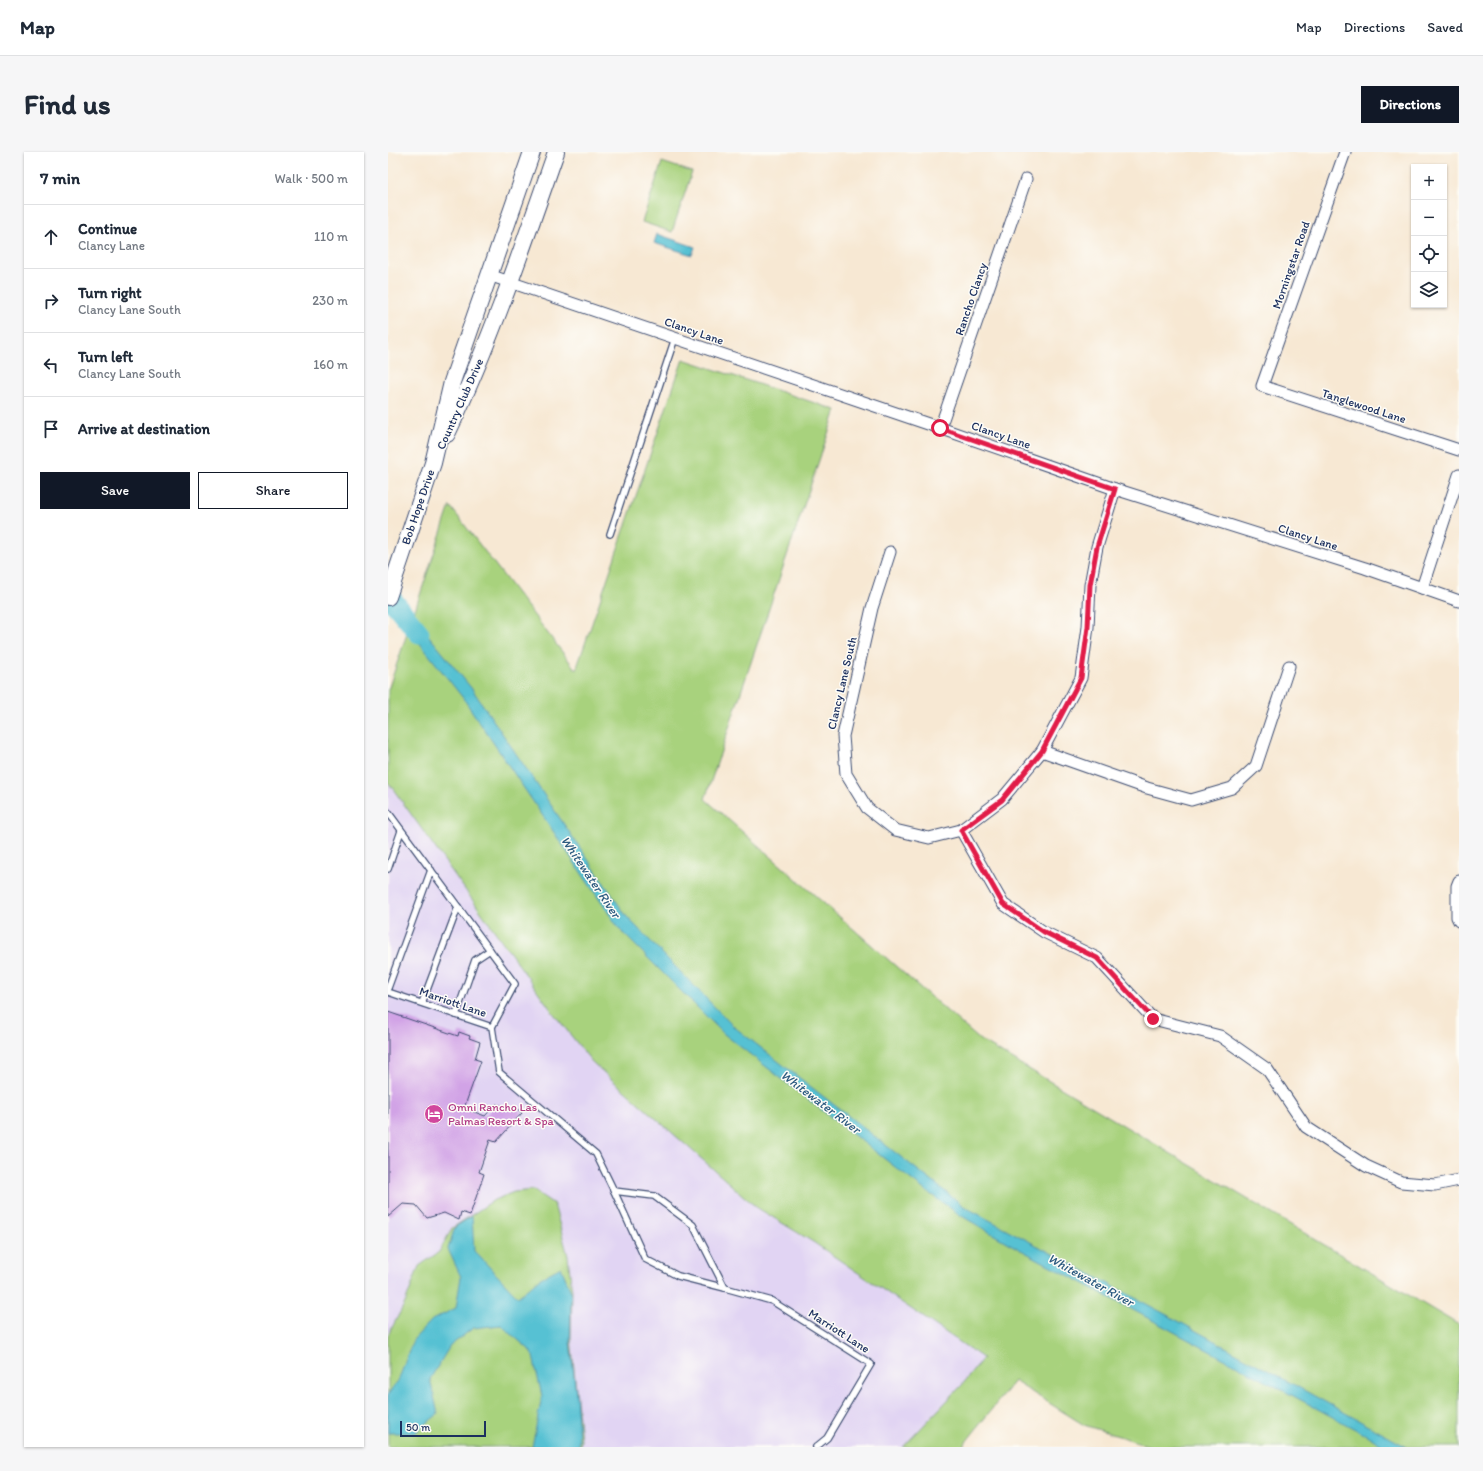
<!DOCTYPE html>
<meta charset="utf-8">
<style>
body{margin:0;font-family:Itim,sans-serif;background:#f6f6f7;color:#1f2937}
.controls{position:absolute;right:12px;top:12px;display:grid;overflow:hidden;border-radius:0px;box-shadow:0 1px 3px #0004}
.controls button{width:36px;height:36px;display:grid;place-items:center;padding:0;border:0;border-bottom:1px solid #e0e1e3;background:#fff;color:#1f2937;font:20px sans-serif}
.scale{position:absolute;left:12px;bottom:10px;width:86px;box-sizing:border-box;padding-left:4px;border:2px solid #1b2f5e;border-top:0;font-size:11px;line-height:14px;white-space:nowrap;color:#1b2f5e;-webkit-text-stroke:3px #fdfcf7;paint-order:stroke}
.stop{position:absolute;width:12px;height:12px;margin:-9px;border:3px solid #e11d48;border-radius:50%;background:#fff}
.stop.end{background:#e11d48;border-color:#fff;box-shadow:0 1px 4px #0008}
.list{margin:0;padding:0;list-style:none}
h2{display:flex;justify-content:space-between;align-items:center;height:52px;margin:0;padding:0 16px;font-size:17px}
h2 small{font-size:13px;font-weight:400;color:#747a83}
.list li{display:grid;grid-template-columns:26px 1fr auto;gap:12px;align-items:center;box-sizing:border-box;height:64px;padding:0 16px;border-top:1px solid #e0e1e3}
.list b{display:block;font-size:15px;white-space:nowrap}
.list p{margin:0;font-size:13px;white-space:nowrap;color:#747a83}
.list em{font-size:13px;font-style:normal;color:#747a83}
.actions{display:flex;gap:8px;padding:12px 16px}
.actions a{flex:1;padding:9px 0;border:1px solid #111827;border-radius:0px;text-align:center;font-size:14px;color:#111827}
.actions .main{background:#111827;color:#fff}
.icon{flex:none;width:22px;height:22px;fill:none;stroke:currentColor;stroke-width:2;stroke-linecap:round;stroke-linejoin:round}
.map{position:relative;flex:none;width:1071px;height:1295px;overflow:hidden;border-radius:0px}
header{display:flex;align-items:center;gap:24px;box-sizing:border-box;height:56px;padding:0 20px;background:#fff;border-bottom:1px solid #e0e1e3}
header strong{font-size:19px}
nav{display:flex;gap:22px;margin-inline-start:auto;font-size:14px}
.intro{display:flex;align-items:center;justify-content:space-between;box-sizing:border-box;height:96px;padding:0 24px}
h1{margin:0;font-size:28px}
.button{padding:10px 18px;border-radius:0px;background:#111827;color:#fff;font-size:14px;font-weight:700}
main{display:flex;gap:24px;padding:0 24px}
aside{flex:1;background:#fff;border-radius:0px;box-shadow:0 1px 3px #0004}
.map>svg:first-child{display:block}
</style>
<header>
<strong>Map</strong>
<nav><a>Map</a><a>Directions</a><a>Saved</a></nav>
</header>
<div class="intro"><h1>Find us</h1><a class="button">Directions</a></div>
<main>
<aside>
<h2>7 min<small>Walk · 500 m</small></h2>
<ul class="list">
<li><svg class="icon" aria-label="ahead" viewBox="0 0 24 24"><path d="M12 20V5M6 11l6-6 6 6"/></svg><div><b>Continue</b><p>Clancy Lane</p></div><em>110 m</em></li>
<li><svg class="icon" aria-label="right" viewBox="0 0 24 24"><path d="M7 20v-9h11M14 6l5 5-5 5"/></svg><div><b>Turn right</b><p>Clancy Lane South</p></div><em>230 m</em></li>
<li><svg class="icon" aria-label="left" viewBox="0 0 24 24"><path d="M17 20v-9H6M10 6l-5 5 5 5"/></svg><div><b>Turn left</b><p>Clancy Lane South</p></div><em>160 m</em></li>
<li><svg class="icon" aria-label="arrive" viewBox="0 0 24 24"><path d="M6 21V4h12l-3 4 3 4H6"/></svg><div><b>Arrive at destination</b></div></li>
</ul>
<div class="actions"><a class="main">Save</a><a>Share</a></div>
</aside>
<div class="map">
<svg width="1071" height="1295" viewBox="0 0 1071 1295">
<rect width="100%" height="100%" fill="#fdfcf7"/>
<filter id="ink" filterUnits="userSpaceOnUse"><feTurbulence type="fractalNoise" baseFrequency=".025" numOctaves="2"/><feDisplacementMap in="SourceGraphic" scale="8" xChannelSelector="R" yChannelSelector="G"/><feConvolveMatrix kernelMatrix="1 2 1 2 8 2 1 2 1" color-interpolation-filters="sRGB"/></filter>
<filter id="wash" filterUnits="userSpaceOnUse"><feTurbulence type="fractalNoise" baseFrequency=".012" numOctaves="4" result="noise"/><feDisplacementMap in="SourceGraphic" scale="16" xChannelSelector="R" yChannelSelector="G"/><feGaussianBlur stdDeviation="0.9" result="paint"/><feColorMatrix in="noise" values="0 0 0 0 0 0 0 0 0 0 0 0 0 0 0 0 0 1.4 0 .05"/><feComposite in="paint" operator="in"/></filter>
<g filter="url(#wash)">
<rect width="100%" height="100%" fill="#f7e8d3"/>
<polygon fill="#e1d4f3" points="0,630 166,862 368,1055 425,1090 596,1206 574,1233 515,1295 192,1295 193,1288 183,1186 184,1139 180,1104 166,1052 145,1038 126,1040 106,1048 64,1076 51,1100 31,1114 17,1151 0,1183"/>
<g fill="#a8d27d" stroke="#62806e">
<polygon points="274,10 304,20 284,80 254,70"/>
<polygon points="295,207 448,258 317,647 592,888 1071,1173 1071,1295 765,1295 696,1273 626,1229 574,1295 515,1295 574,1233 595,1206 425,1090 368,1055 204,910 166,862 0,630 0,538 62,354 188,518"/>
<polygon points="145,1038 166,1052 180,1104 184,1139 183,1186 193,1288 192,1295 0,1295 0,1183 17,1151 31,1114 51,1100 64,1076 106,1048 126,1040"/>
</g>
<g fill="#57c1d3" stroke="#397898">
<polygon points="269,82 307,95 304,103 266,91"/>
<polygon points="15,452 84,537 239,765 345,874 577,1055 792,1170 1019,1295 997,1295 980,1284 620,1091 572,1063 534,1036 336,882 232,778 75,546 11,465"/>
<polygon points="84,1064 86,1099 130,1145 151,1127 173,1115 183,1140 182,1190 188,1241 191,1289 190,1295 144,1295 154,1244 144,1200 113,1173 85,1176 62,1194 42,1227 50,1262 27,1281 0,1281 0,1243 11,1227 25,1188 44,1168 68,1156 73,1125 60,1097 67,1075"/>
</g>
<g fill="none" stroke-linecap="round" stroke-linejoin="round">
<polyline stroke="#57c1d3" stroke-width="21" points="0,443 31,481"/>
</g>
<g id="blocks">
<polygon fill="#d1a3e6" points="0,860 70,884 71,880 82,884 81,886 92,890 87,907 93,909 76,956 97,964 108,952 124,957 127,955 134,961 108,990 102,988 91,1020 96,1022 82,1063 73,1060 71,1068 56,1061 39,1066 28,1053 15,1052 0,1065"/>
</g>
</g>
<g filter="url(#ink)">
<use href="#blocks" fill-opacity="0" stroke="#3c4b70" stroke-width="1"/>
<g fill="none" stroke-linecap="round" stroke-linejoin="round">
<defs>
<g id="lane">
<polyline points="222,382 287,186"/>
<polyline points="0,660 127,832 104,875"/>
<polyline points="0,717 13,679"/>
<polyline points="0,836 43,718"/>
<polyline points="0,840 104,875 111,920 208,1002 226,1039 266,1044 305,1073 337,1136 384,1149 483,1212 439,1286 428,1295"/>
<polyline points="34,851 70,755"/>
<polyline points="68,863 87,808 102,798"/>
<polyline points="226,1039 257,1107 290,1124 337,1136"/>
</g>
<g id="street">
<polyline points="957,0 874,234 1071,298"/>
<polyline points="101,123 552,276 727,337 977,416 1071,449"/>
<polyline points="552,276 638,27"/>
<polyline points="502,400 484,456 455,584 458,622 479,656 507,678 541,686 573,678 614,647 654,599 693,526 700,475 702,433 709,395 727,337"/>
<polyline points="1034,436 1071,323"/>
<polyline points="654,599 759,636 803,648 844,636 868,614 901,514"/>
<polyline points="573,678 615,752 656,780 709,806 765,867 832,884 879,917 918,975 978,1014 1013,1030 1047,1033 1071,1028"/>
<polyline points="1071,729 1069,734 1069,765 1071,769"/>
</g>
<g id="secondary">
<path d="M59 282C102 191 135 95 168 0"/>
<polyline points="0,445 45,311 64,230 144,0"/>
</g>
</defs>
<use href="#lane" stroke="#3c4b70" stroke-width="8"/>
<use href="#street" stroke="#3c4b70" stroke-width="13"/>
<use href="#secondary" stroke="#3c4b70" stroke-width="18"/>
<use href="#lane" stroke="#fff" stroke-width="5.5"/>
<use href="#street" stroke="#fff" stroke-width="11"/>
<use href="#secondary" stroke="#fff" stroke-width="16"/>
</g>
</g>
<g fill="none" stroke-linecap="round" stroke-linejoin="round" filter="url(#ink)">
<polyline stroke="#e11d48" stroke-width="5" points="552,276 727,337 709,395 702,433 700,475 693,526 654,599 614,648 573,678 615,752 656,780 709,806 765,867"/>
</g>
<defs>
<symbol id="hotel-disc" viewBox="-11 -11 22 22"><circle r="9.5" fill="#d1479c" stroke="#fdfcf7"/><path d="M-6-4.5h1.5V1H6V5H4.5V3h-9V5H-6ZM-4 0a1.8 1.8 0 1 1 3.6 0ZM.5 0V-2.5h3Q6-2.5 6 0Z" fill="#fff"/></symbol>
</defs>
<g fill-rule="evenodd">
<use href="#hotel-disc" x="35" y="951" width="22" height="22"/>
</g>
<g text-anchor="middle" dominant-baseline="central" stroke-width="3" stroke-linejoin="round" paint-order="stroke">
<g font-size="12" fill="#1b2f5e" stroke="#fdfcf7">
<text transform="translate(903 113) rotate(-71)">Morningstar Road</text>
<text transform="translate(583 147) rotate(-71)">Rancho Clancy</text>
<text transform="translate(306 179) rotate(19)">Clancy Lane</text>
<text transform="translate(72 252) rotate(-66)">Country Club Drive</text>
<text transform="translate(976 254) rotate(18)">Tanglewood Lane</text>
<text transform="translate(613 283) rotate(19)">Clancy Lane</text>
<text transform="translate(30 355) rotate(-71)">Bob Hope Drive</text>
<text transform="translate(920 385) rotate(18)">Clancy Lane</text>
<text transform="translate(454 531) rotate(-77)">Clancy Lane South</text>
<text transform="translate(65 850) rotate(19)">Marriott Lane</text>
<text transform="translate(451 1179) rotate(33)">Marriott Lane</text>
</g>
<g font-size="12" fill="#b23c85" stroke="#fdfcf7" text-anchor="start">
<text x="60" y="955">Omni Rancho Las<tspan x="60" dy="14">Palmas Resort &amp; Spa</tspan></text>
</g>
<g font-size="13" font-style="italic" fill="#2d5b81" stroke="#fdfcf7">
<text transform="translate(203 725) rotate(56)">Whitewater River</text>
<text transform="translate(433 950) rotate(37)">Whitewater River</text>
<text transform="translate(703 1128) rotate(29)">Whitewater River</text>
</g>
</g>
</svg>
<div class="controls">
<button>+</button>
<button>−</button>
<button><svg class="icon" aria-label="locate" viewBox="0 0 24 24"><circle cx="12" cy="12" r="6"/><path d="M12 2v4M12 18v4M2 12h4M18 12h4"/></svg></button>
<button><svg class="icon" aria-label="layers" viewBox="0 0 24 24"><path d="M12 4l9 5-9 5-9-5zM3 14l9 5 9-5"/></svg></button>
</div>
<div class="scale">50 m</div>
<div class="stop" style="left:552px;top:276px"></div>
<div class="stop end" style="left:765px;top:867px"></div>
</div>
</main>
